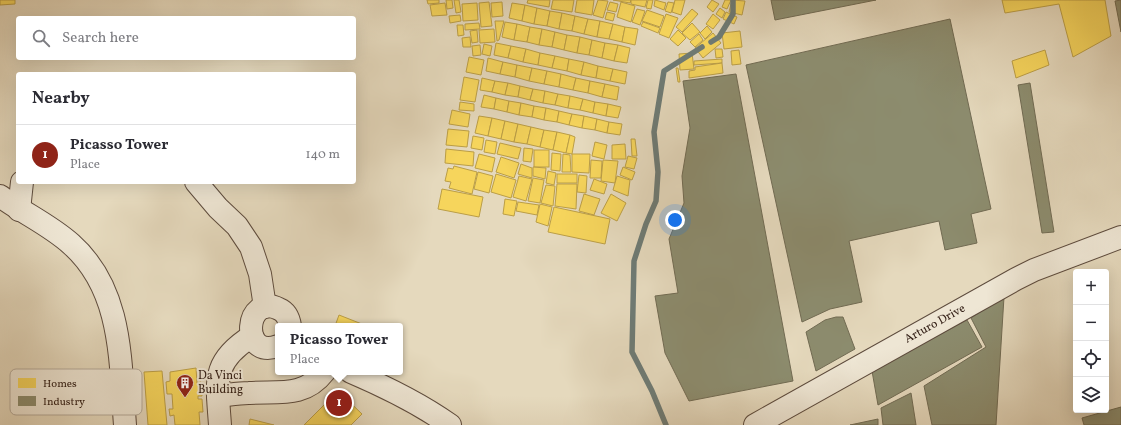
<!DOCTYPE html>
<meta charset="utf-8">
<style>
body{margin:0;font-family:Vollkorn,serif;background:#f2f2f3;color:#2b2b33}
.controls{position:absolute;right:12px;bottom:12px;display:grid;overflow:hidden;border-radius:4px;box-shadow:0 4px 16px #0002}
.controls button{width:36px;height:36px;display:grid;place-items:center;padding:0;border:0;border-bottom:1px solid #e1e1e2;background:#fff;color:#2b2b33;font:20px sans-serif}
.you{position:absolute;left:675px;top:220px;width:14px;height:14px;margin:-10px;border:3px solid #fff;border-radius:50%;background:#1a73e8;box-shadow:0 0 0 6px #1a73e833}
.badge{display:grid;place-items:center;width:26px;height:26px;border-radius:50%;background:#8f2418;color:#fff;font-size:13px;font-weight:700}
.pin{position:absolute;translate:-50% -50%;border:2px solid #fff;box-shadow:0 1px 4px #0006}
.popup{position:absolute;left:275px;top:323px;width:128px;height:52px;box-sizing:border-box;display:grid;place-content:center;border-radius:4px;background:#fff;filter:drop-shadow(0 1px 3px #0005);font-size:13px;white-space:nowrap;color:#7c7c81}
.popup b{font-size:15px;color:#2b2b33}
.popup::after{content:'';position:absolute;left:50%;top:100%;margin-left:-8px;border:8px solid transparent;border-top-color:#fff}
.list{margin:0;padding:0;list-style:none}
h2{display:flex;justify-content:space-between;align-items:center;height:52px;margin:0;padding:0 16px;font-size:17px}
h2 small{font-size:13px;font-weight:400;color:#7c7c81}
.list li{display:grid;grid-template-columns:26px 1fr auto;gap:12px;align-items:center;box-sizing:border-box;height:60px;padding:0 16px;border-top:1px solid #e1e1e2}
.list b{display:block;font-size:15px;white-space:nowrap}
.list p{margin:0;font-size:13px;white-space:nowrap;color:#7c7c81}
.list em{font-size:13px;font-style:normal;color:#7c7c81}
.icon{flex:none;width:22px;height:22px;fill:none;stroke:currentColor;stroke-width:2;stroke-linecap:round;stroke-linejoin:round}
.map{position:relative;flex:none;width:1121px;height:425px;overflow:hidden}
.search{position:absolute;background:#fff;box-shadow:0 4px 16px #0002;left:16px;top:16px;width:340px;height:44px;display:flex;align-items:center;gap:10px;box-sizing:border-box;padding:0 14px;border-radius:4px;color:#7c7c81;font-size:15px}
.panel{position:absolute;background:#fff;box-shadow:0 4px 16px #0002;left:16px;top:72px;width:340px;height:112px;border-radius:4px}
.map>svg:first-child{display:block}
</style>
<div class="map">
<svg width="1121" height="425" viewBox="0 0 1121 425">
<rect width="100%" height="100%" fill="#e5d9bd"/>
<filter id="stains"><feTurbulence type="fractalNoise" baseFrequency=".005" numOctaves="4"/><feColorMatrix values="0 0 0 0 .2 0 0 0 0 .09 0 0 0 0 .02 0 0 0 .5 -.17"/></filter>
<radialGradient id="worn" r=".72"><stop offset=".6" stop-color="#630" stop-opacity="0"/><stop offset="1" stop-color="#630" stop-opacity=".3"/></radialGradient>
<g fill="#f6d55c" stroke="#bb9e46">
<polygon points="0,0 15,0 15,4 0,5"/>
<polygon points="427,0 439,0 439,3 428,4"/>
<polygon points="446,0 452,0 453,8 447,9"/>
<polygon points="454,0 459,0 461,12 456,13"/>
<polygon points="528,0 550,0 549,7 527,3"/>
<polygon points="553,0 574,0 572,12 551,9"/>
<polygon points="577,0 594,0 592,15 575,12"/>
<polygon points="598,0 608,1 603,18 593,15"/>
<polygon points="613,0 631,0 630,3"/>
<polygon points="631,0 647,0 645,7 631,4"/>
<polygon points="648,0 653,0 651,9 646,8"/>
<polygon points="655,0 666,3 664,10 654,6"/>
<polygon points="675,0 685,0 681,15 672,12"/>
<polygon points="712,0 719,4 713,12 707,7"/>
<polygon points="725,0 731,0 727,9 722,7"/>
<polygon points="732,0 745,1 742,15 729,12"/>
<polygon points="1002,0 1105,0 1111,36 1073,57 1059,4 1005,13"/>
<polygon points="489,2 492,26 481,27 479,3"/>
<polygon points="502,2 503,16 492,17 491,3"/>
<polygon points="610,2 618,4 616,12 607,10"/>
<polygon points="621,2 635,6 631,22 617,17"/>
<polygon points="668,2 674,3 671,13 665,11"/>
<polygon points="445,3 447,15 432,16 430,5"/>
<polygon points="477,3 478,20 463,21 462,4"/>
<polygon points="512,3 525,5 522,21 509,18"/>
<polygon points="525,5 537,8 534,24 522,21"/>
<polygon points="537,8 550,11 547,26 534,24"/>
<polygon points="720,8 725,12 722,18 716,14"/>
<polygon points="637,9 645,11 640,25 632,22"/>
<polygon points="692,9 698,14 682,32 676,27"/>
<polygon points="647,10 664,16 660,27 642,21"/>
<polygon points="550,11 562,13 559,29 547,26"/>
<polygon points="607,12 615,14 613,21 605,19"/>
<polygon points="726,12 737,17 734,24 723,19"/>
<polygon points="562,13 575,16 572,31 559,29"/>
<polygon points="666,14 678,18 669,38 659,34"/>
<polygon points="713,14 720,20 713,29 706,24"/>
<polygon points="460,15 461,21 450,23 449,16"/>
<polygon points="575,16 588,19 584,34 572,31"/>
<polygon points="588,19 600,21 597,37 584,34"/>
<polygon points="495,21 504,21 499,40 497,41"/>
<polygon points="600,21 613,24 609,39 597,37"/>
<polygon points="505,22 517,24 514,40 502,37"/>
<polygon points="643,22 660,28 658,33 641,26"/>
<polygon points="479,23 480,29 465,30 465,24"/>
<polygon points="692,23 700,32 690,40 682,33"/>
<polygon points="517,24 530,27 527,42 514,40"/>
<polygon points="613,24 625,27 622,42 609,39"/>
<polygon points="457,25 463,25 464,35 458,36"/>
<polygon points="707,26 712,32 705,39 700,33"/>
<polygon points="530,27 542,29 539,45 527,42"/>
<polygon points="625,27 638,29 635,45 622,42"/>
<polygon points="494,29 495,42 480,43 479,30"/>
<polygon points="542,29 555,32 552,47 539,45"/>
<polygon points="477,30 478,42 472,43 470,31"/>
<polygon points="678,30 686,38 678,46 670,39"/>
<polygon points="740,31 742,47 724,49 722,33"/>
<polygon points="555,32 567,35 564,50 552,47"/>
<polygon points="713,33 721,43 703,58 695,48"/>
<polygon points="699,34 703,40 695,47 690,42"/>
<polygon points="567,35 580,37 577,53 564,50"/>
<polygon points="470,37 471,47 463,47 462,38"/>
<polygon points="580,37 592,40 589,55 577,53"/>
<polygon points="592,40 605,43 602,58 589,55"/>
<polygon points="496,43 511,46 508,58 494,55"/>
<polygon points="605,43 618,45 614,61 602,58"/>
<polygon points="484,44 492,46 490,56 482,54"/>
<polygon points="480,45 481,55 473,56 472,46"/>
<polygon points="618,45 630,48 627,63 614,61"/>
<polygon points="511,46 526,49 523,62 508,58"/>
<polygon points="526,49 540,53 538,65 523,62"/>
<polygon points="715,49 722,49 723,57 716,58"/>
<polygon points="739,50 741,64 732,65 731,51"/>
<polygon points="1045,50 1049,65 1016,78 1012,61"/>
<polygon points="540,53 555,56 552,68 538,65"/>
<polygon points="692,53 694,69 680,70 679,54"/>
<polygon points="555,56 569,59 567,71 552,68"/>
<polygon points="469,57 484,60 481,75 466,72"/>
<polygon points="488,58 503,62 500,74 486,71"/>
<polygon points="569,59 584,62 581,75 567,71"/>
<polygon points="722,59 722,63 694,65 694,61"/>
<polygon points="503,62 517,65 515,77 500,74"/>
<polygon points="584,62 598,66 596,78 581,75"/>
<polygon points="722,63 723,73 689,78 689,71 695,70 695,67"/>
<polygon points="517,65 532,68 529,81 515,77"/>
<polygon points="598,66 613,69 610,81 596,78"/>
<polygon points="532,68 547,71 544,84 529,81"/>
<polygon points="676,68 678,68 680,82 678,82"/>
<polygon points="613,69 627,72 625,84 610,81"/>
<polygon points="547,71 561,74 559,87 544,84"/>
<polygon points="561,74 576,78 573,90 559,87"/>
<polygon points="464,77 479,80 475,102 460,100"/>
<polygon points="482,78 495,81 492,92 480,90"/>
<polygon points="576,78 590,81 588,93 573,90"/>
<polygon points="495,81 508,83 505,95 492,92"/>
<polygon points="590,81 605,84 602,97 588,93"/>
<polygon points="508,83 520,86 518,97 505,95"/>
<polygon points="605,84 619,87 617,100 602,97"/>
<polygon points="520,86 533,89 530,100 518,97"/>
<polygon points="533,89 545,91 543,103 530,100"/>
<polygon points="545,91 558,94 555,105 543,103"/>
<polygon points="558,94 570,96 568,108 555,105"/>
<polygon points="484,95 496,98 494,109 481,107"/>
<polygon points="570,96 583,99 580,110 568,108"/>
<polygon points="496,98 509,101 507,112 494,109"/>
<polygon points="583,99 595,102 593,113 580,110"/>
<polygon points="509,101 521,103 519,115 507,112"/>
<polygon points="460,102 474,104 474,111 459,110"/>
<polygon points="595,102 608,104 606,116 593,113"/>
<polygon points="521,103 534,106 532,117 519,115"/>
<polygon points="608,104 621,107 618,118 606,116"/>
<polygon points="534,106 546,108 544,120 532,117"/>
<polygon points="546,108 559,111 557,122 544,120"/>
<polygon points="452,110 470,114 468,127 449,124"/>
<polygon points="559,111 572,114 569,125 557,122"/>
<polygon points="572,114 584,116 582,128 569,125"/>
<polygon points="479,116 492,118 488,136 475,133"/>
<polygon points="584,116 597,119 595,130 582,128"/>
<polygon points="492,118 505,121 501,139 488,136"/>
<polygon points="597,119 609,122 607,133 595,130"/>
<polygon points="505,121 518,124 514,142 501,139"/>
<polygon points="609,122 622,124 620,135 607,133"/>
<polygon points="518,124 531,127 527,144 514,142"/>
<polygon points="531,127 544,130 540,147 527,144"/>
<polygon points="448,129 469,131 467,147 446,145"/>
<polygon points="544,130 557,132 553,150 540,147"/>
<polygon points="557,132 570,135 566,153 553,150"/>
<polygon points="570,135 575,137 572,154 566,153"/>
<polygon points="473,136 484,138 482,150 471,148"/>
<polygon points="631,139 635,139 637,156 632,156"/>
<polygon points="486,140 497,142 495,154 484,152"/>
<polygon points="595,142 607,145 604,159 592,156"/>
<polygon points="500,143 521,148 518,159 497,154"/>
<polygon points="625,144 626,159 612,159 612,145"/>
<polygon points="524,148 533,149 531,162 523,161"/>
<polygon points="446,149 474,152 473,166 445,163"/>
<rect x="534" y="150" width="15" height="17"/>
<polygon points="552,153 561,154 560,171 551,170"/>
<polygon points="479,154 495,158 492,172 475,168"/>
<polygon points="563,154 570,155 571,172 562,172"/>
<polygon points="572,154 590,154 589,173 572,172"/>
<polygon points="628,156 637,158 634,169 625,167"/>
<polygon points="501,157 519,163 514,178 496,172"/>
<polygon points="591,160 602,161 601,178 590,178"/>
<polygon points="603,160 618,161 615,183 601,181"/>
<polygon points="521,164 532,168 532,178 518,174"/>
<polygon points="454,166 477,172 472,194 449,188 451,182 445,181 448,168 453,169"/>
<polygon points="533,167 546,168 545,179 533,176"/>
<polygon points="623,167 635,172 632,180 620,175"/>
<polygon points="548,171 556,173 554,185 546,183"/>
<polygon points="478,172 493,176 489,193 474,189"/>
<polygon points="496,174 516,180 511,198 491,192"/>
<rect x="557" y="174" width="20" height="9"/>
<polygon points="579,175 587,176 586,193 577,192"/>
<polygon points="519,176 532,179 526,201 513,197"/>
<polygon points="617,176 630,180 628,196 613,190"/>
<polygon points="533,178 544,180 540,203 528,201"/>
<polygon points="594,179 607,184 604,194 590,190"/>
<polygon points="557,184 577,184 576,209 555,206"/>
<polygon points="546,185 555,186 553,206 541,203"/>
<polygon points="442,189 483,197 479,217 438,209"/>
<polygon points="584,194 600,199 594,215 579,211"/>
<polygon points="611,194 626,203 617,221 601,213"/>
<polygon points="505,199 517,201 514,216 503,214"/>
<polygon points="518,202 539,205 537,215 516,211"/>
<polygon points="540,204 552,207 548,226 536,222"/>
<polygon points="554,207 610,219 605,244 548,232"/>
<polygon points="339,315 367,326 335,326"/>
<polygon points="196,368 197,383 201,382 202,396 198,396 198,399 202,399 203,412 199,412 200,425 175,425 174,415 170,416 169,409 173,409 172,394 167,394 166,382 170,381 170,372"/>
<polygon points="162,371 167,425 148,425 144,372"/>
<polygon points="338,391 362,414 351,425 304,425"/>
<polygon points="250,419 274,425 249,425"/>
</g>
<g fill="#8c8c6e" stroke="#716b53">
<polygon points="771,0 876,0 775,20"/>
<polygon points="1121,0 1121,32 1115,1"/>
<polygon points="950,19 991,209 971,214 977,243 945,250 939,221 849,241 862,302 830,309 802,322 746,65"/>
<polygon points="736,74 793,381 689,401 665,353 655,296 678,293 669,239 684,203 682,176 690,128 683,81"/>
<polygon points="1030,83 1054,232 1042,233 1018,85"/>
<polygon points="1004,297 996,425 932,425 924,386 986,347 971,318"/>
<polygon points="836,317 843,317 855,349 816,371 806,332 825,320"/>
<polygon points="967,320 982,347 878,405 872,371"/>
<polygon points="911,393 916,425 883,425 881,408"/>
<polygon points="1121,407 1121,425 1084,425 1082,418"/>
<polygon points="878,419 878,425 850,425"/>
</g>
<g fill="none" stroke-linecap="round" stroke-linejoin="round">
<g stroke="#6e7b75" stroke-width="5.5">
<polyline points="711,42 719,37 733,14 733,0"/>
<polyline points="666,425 652,391 632,352 634,261 646,224 656,201 658,172 654,132 664,71 702,47"/>
</g>
<defs>
<g id="minor">
<polyline points="196,182 218,208 237,226 251,247 260,274 265,307"/>
<path d="M0 196C23 213 50 225 71 244 123 290 120 361 125 425"/>
<polyline points="19,210 22,182"/>
<path d="M278 346C239 360 245 292 279 309 286 312 289 319 290 326"/>
<path d="M351 372C386 387 419 403 450 425"/>
<path d="M218 396C228 395 239 393 249 393 278 391 304 398 324 372"/>
<path d="M220 425C217 381 211 362 252 336"/>
<polyline points="755,425 1016,279 1034,270 1121,237"/>
</g>
</defs>
<use href="#minor" stroke="#5e4c3e" stroke-width="24"/>
<use href="#minor" stroke="#eee6d4" stroke-width="22"/>
</g>
<defs>
<symbol id="building-pin" viewBox="-11 -11 22 30"><path d="M0 17L-7.5 6A9.5 9.5 0 1 1 7.5 6Z" fill="#8f2418" stroke="#eee6d4"/><path d="M-4-6H4V6H1V3H-1V6H-4ZM-2.5-4.3h1.7v1.8h-1.7ZM.8-4.3h1.7v1.8H.8ZM-2.5-1h1.7V.8h-1.7ZM.8-1h1.7V.8H.8Z" fill="#fff"/></symbol>
</defs>
<g fill-rule="evenodd">
<use href="#building-pin" x="175" y="373" width="20" height="27"/>
</g>
<g text-anchor="middle" dominant-baseline="central" stroke-width="4" stroke-linejoin="round" paint-order="stroke">
<g font-size="12" fill="#311d14" stroke="#eee6d4">
<text transform="translate(935 324) rotate(-29)">Arturo Drive</text>
</g>
<g font-size="12" fill="#311d14" stroke="#eee6d4" text-anchor="start">
<text x="198" y="376">Da Vinci<tspan x="198" dy="14">Building</tspan></text>
</g>
</g>
<rect x="10" y="369" width="132" height="46" rx="6" fill="#eee6d4" stroke="#b5aa9a" stroke-width="1"/>
<rect x="18" y="378" width="18" height="10" fill="#f6d55c"/>
<rect x="18" y="396" width="18" height="10" fill="#8c8c6e"/>
<g font-size="11" fill="#311d14">
<text x="43" y="387">Homes</text>
<text x="43" y="405">Industry</text>
</g>
<rect width="100%" height="100%" filter="url(#stains)"/>
<rect width="100%" height="100%" fill="url(#worn)"/>
</svg>
<div class="controls">
<button>+</button>
<button>−</button>
<button><svg class="icon" aria-label="locate" viewBox="0 0 24 24"><circle cx="12" cy="12" r="6"/><path d="M12 2v4M12 18v4M2 12h4M18 12h4"/></svg></button>
<button><svg class="icon" aria-label="layers" viewBox="0 0 24 24"><path d="M12 4l9 5-9 5-9-5zM3 14l9 5 9-5"/></svg></button>
</div>
<div class="you"></div>
<div class="pin badge" style="left:339px;top:403px">1</div>
<div class="popup"><b>Picasso Tower</b>Place</div>
<div class="search"><svg class="icon" aria-label="search" viewBox="0 0 24 24"><circle cx="10" cy="10" r="6"/><path d="M15 15l6 6"/></svg>Search here</div>
<section class="panel">
<h2>Nearby<small></small></h2>
<ul class="list">
<li><span class="badge">1</span><div><b>Picasso Tower</b><p>Place</p></div><em>140 m</em></li>
</ul>
</section>
</div>
